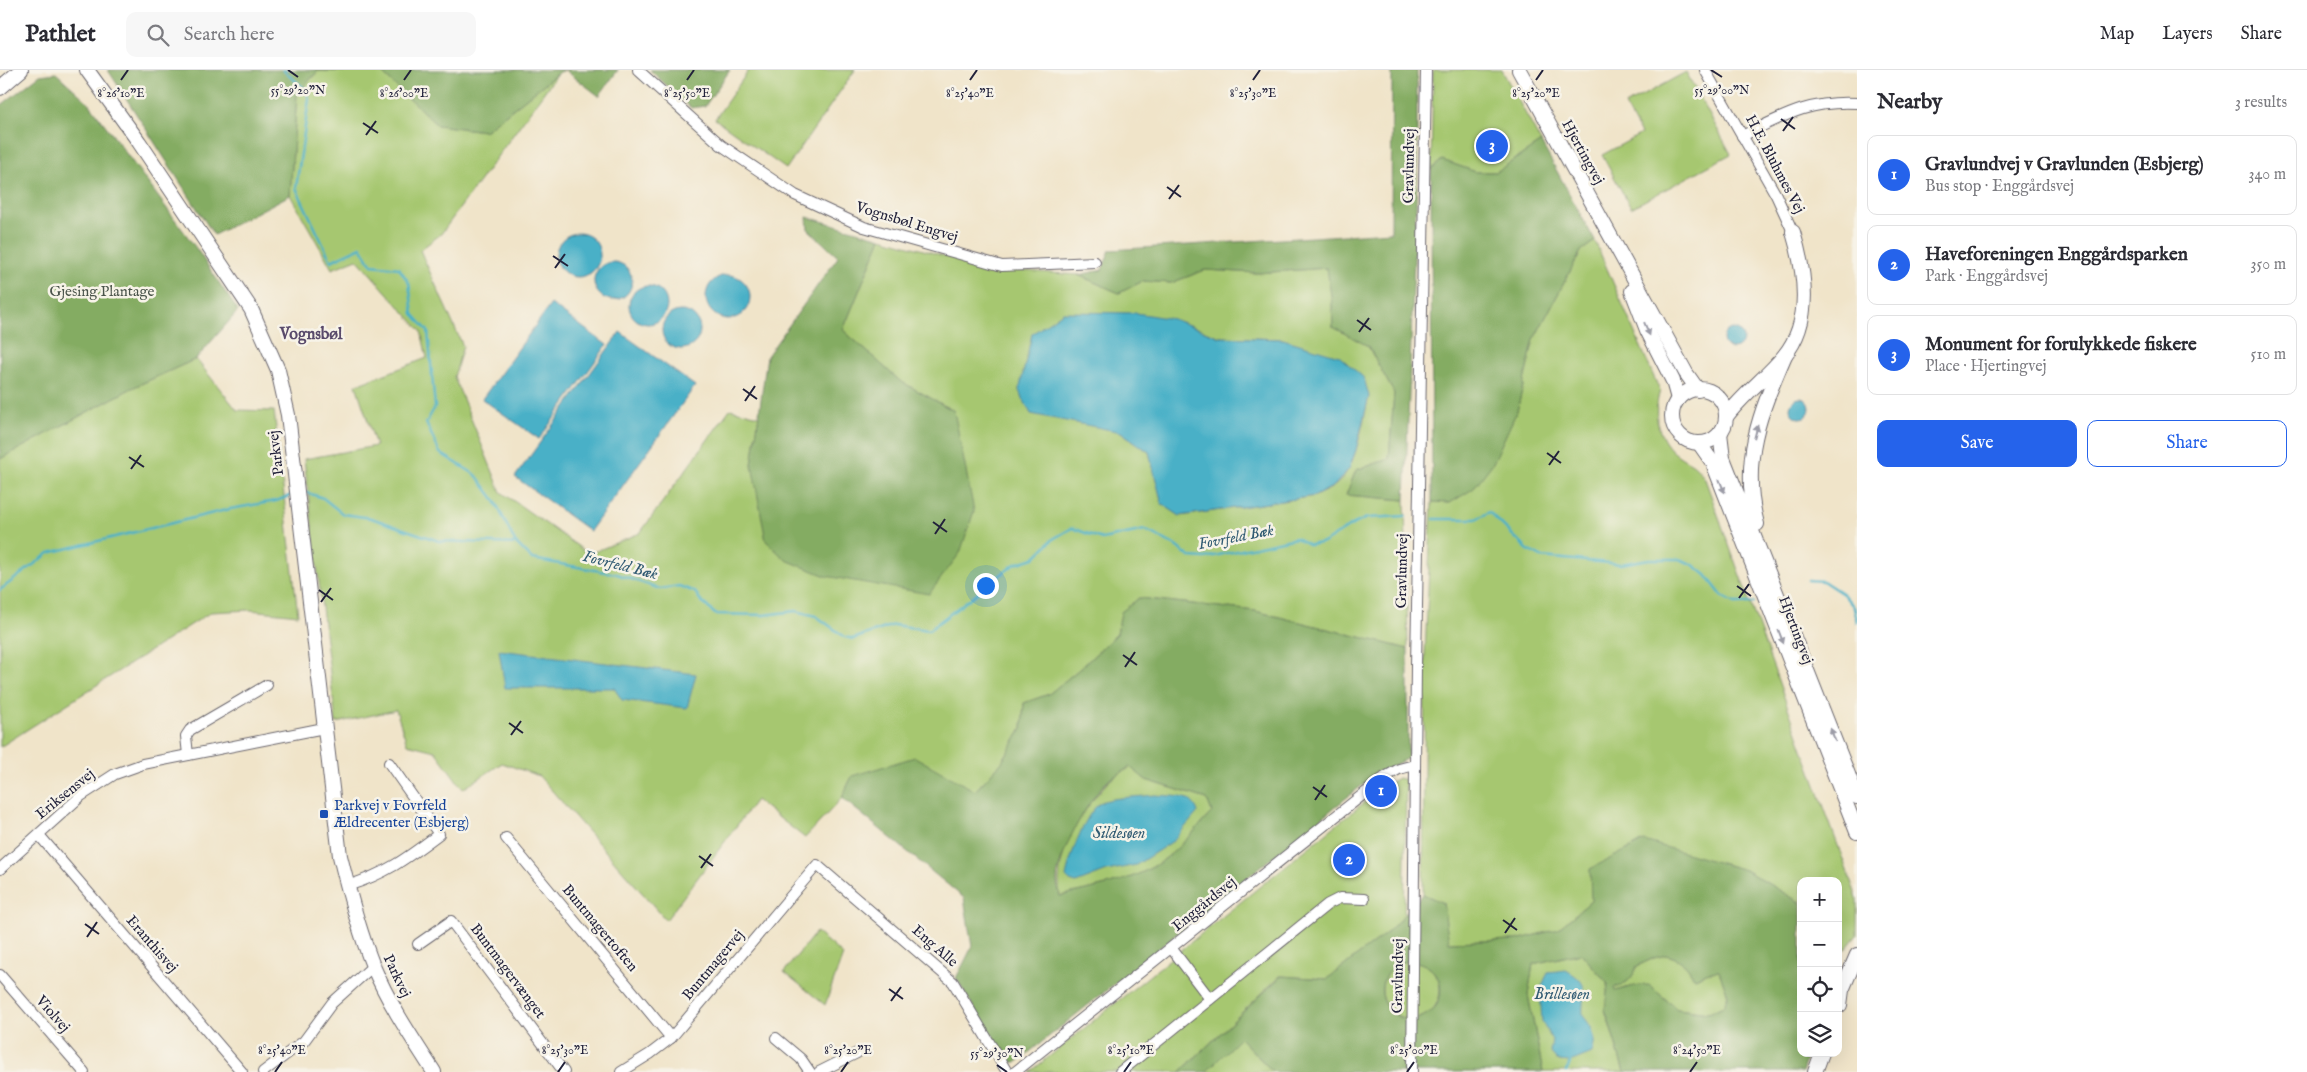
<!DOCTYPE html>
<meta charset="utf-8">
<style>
body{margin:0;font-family:"IM FELL English",serif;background:#f7f7f7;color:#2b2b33}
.controls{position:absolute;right:15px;bottom:15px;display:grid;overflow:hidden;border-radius:10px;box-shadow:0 5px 20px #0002}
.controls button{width:45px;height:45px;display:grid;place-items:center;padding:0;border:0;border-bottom:1px solid #e1e1e2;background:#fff;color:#2b2b33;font:25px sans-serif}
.you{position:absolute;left:985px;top:515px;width:18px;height:18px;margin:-12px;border:4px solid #fff;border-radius:50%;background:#1a73e8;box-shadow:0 0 0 8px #1a73e833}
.badge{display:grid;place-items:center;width:32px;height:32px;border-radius:50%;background:#2563eb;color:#fff;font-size:16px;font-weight:700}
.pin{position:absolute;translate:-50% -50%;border:2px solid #fff;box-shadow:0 1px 5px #0006}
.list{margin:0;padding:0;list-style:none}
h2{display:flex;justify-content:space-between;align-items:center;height:65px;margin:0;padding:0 20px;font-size:21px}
h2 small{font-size:16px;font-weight:400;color:#7c7c81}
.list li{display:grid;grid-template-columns:32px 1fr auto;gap:15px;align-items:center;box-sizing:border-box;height:80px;margin:0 10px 10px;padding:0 10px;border:1px solid #e1e1e2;border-radius:10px}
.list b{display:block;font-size:19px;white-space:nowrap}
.list p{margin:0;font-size:16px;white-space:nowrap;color:#7c7c81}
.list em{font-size:16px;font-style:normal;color:#7c7c81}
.actions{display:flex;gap:10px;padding:15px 20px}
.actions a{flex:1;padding:11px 0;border:1px solid #2563eb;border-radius:10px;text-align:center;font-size:18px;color:#2563eb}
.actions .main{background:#2563eb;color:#fff}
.icon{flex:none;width:28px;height:28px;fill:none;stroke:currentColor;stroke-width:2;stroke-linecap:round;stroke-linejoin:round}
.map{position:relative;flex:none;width:1857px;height:1002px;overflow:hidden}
header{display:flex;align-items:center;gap:30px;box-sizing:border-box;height:70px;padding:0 25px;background:#fff;border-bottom:1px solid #e1e1e2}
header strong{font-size:24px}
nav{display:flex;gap:28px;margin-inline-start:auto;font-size:18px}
.search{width:350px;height:45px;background:#f7f7f7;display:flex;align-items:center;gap:12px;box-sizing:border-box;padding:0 18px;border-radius:10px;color:#7c7c81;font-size:19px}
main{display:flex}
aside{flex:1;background:#fff}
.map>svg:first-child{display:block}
</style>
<header>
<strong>Pathlet</strong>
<div class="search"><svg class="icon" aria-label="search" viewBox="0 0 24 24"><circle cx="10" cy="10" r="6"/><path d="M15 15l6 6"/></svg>Search here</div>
<nav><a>Map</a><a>Layers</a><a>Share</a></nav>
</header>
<main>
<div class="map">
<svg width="1857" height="1002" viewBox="0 0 1857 1002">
<rect width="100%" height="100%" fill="#f7f3e8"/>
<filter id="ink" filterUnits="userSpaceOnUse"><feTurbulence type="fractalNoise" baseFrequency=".02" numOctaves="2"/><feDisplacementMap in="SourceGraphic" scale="10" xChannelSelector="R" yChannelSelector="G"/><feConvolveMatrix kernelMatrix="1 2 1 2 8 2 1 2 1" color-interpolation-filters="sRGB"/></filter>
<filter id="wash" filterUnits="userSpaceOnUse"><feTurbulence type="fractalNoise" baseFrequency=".0096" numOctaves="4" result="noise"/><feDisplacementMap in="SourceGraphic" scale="20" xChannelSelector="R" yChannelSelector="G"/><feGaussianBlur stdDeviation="1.12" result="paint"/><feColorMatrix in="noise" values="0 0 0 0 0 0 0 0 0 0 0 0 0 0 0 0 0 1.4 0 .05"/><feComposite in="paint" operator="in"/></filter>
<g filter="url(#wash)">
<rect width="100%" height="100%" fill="#f0e4c9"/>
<g fill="#a6c770" stroke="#647456" fill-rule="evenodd">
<polygon points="749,0 855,0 786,99 715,49"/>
<polygon points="1433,0 1502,0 1541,72 1496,102 1476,102 1442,90 1431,100"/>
<path d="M318 1H380L437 55 485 61 558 3 441 164 420 180 463 276 454 307 501 422 589 484 640 463 730 339 759 346 752 395 954 341 900 311 843 260 881 168 987 198 1078 205 1119 223 1143 211 1171 213 1205 200 1257 203 1328 198 1332 233 1333 257 1368 276 1394 323 1389 389 1356 400 1346 425 1405 430 1408 579 1255 541 1139 528 1122 542 1117 564 1083 596 1049 624 1024 633 1022 658 1002 692 975 721 943 703 852 706 842 728 805 768 756 730 666 850 539 706 502 693 463 719 435 681 407 674 396 640 336 653 304 389 376 376 356 315 427 288 421 261 357 189 332 199 290 125 297 24ZM1173 249 1220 267 1283 269 1369 326C1362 353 1357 401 1333 417 1328 420 1321 423 1315 426L1180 446 1162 433 1149 382 1121 362Z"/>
<polygon points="1686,2 1731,84 1631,138 1602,85 1641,64 1625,35"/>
<path d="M1595 171 1660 321C1652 344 1658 372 1679 386 1694 396 1694 392 1705 409L1857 828V865L1844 881 1838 875V811H1801V833L1745 800 1591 831 1558 859 1517 870 1448 872 1443 833 1423 824 1425 583 1432 432 1450 433 1517 341 1534 269 1581 181Z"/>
<polygon points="196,289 237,340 274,341 298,545 250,540 211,542 0,677 0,389 132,318"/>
<path d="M1131 697 1146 710 1207 729 1212 742C1195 760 1177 782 1156 795 1127 813 1092 818 1060 826 1053 786 1081 741 1108 712 1114 706 1123 702 1131 697Z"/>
<polygon points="1398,708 1406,710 1404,863 1388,862 1327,909 1280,906 1180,1002 1030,1002 1382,718"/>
<polygon points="816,862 843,885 825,935 784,902"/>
<polygon points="1581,883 1608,914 1605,940 1624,1002 1543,1002 1528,925 1533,894"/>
<path d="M1666 885C1680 888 1688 895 1694 908L1709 902 1719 901 1728 925 1723 936 1709 943 1677 939 1661 925 1634 916 1614 921V918C1628 913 1632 909 1637 896L1654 888Z"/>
<circle cx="1411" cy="920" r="29"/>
<polygon points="1240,968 1273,1002 1206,1002"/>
</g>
<g fill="#84ac62" stroke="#53674e" fill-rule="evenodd">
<polygon points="108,0 618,0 599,26 565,0 558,3 485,61 437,55 380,1 318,1 297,24 290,125 214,165"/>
<polygon points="650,0 730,0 705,36 691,38"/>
<polygon points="1392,0 1417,0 1417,110 1405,430 1346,425 1356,400 1389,389 1394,323 1368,276 1333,257 1332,233 1327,198 1257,203 1205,200 1171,213 1143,211 1119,223 1078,205 1102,200 1110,180 1391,162"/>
<polygon points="56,3 89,33 196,178 238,241 196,289 132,318 0,389 0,36 40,5"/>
<polygon points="1541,72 1595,171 1581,181 1534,269 1517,341 1493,393 1473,419 1450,433 1432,432 1431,100 1442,90 1476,102 1496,102"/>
<polygon points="807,147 881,168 843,260 900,311 954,341 974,441 960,483 929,524 826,506 786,490 766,471 752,395 767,286 838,187 808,159"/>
<path d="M1139 528 1255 541 1408 579V688L1375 705 1017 992H1006L956 908 972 877 964 828 842 728 852 706 915 687 975 721 1002 692 1022 658 1024 633 1049 624 1083 596 1117 564 1121 542ZM1130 697 1146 710 1207 729 1212 742C1194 761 1177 782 1156 795 1127 813 1092 818 1060 826 1059 821 1057 816 1057 811 1057 785 1090 725 1110 709 1117 705 1124 701 1130 697Z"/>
<path d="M1644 771 1745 800 1801 833V983H1808L1802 1002H1624L1605 939 1608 914 1581 883 1533 894 1528 925 1543 1002H1273L1240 968 1206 1002H1180L1281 906 1327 909 1388 862 1423 824 1443 833 1449 872 1517 870 1558 859 1591 831 1590 799ZM1666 885C1680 888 1688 895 1694 908L1709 902 1719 901 1728 925 1723 936 1709 943 1677 939 1649 915 1634 916 1615 921 1614 918C1628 913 1632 909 1637 896L1654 888ZM1405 891C1425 890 1444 903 1440 926 1439 933 1434 940 1427 944 1393 968 1357 910 1405 891Z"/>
</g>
<g fill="#48b0c7" stroke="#356981">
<circle cx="578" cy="185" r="22"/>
<circle cx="613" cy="211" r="19"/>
<circle cx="728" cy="227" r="22"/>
<circle cx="648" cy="235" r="19"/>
<polygon points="551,234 607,275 539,369 482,329"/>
<circle cx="681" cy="260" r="19"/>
<polygon points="1063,242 1136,243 1173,249 1220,267 1283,269 1339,286 1364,308 1369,326 1356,380 1349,399 1334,416 1315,426 1180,446 1162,434 1149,382 1121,362 1031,344 1019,321 1032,264"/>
<circle cx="1733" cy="269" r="10"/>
<polygon points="620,262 695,316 590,461 515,407"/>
<circle cx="1800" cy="338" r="10"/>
<polygon points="499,580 696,604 687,638 622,630 614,618 505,618"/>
<path d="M1155 725C1172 727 1192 723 1198 742L1173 771 1136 795 1107 801 1076 813 1070 811 1066 807C1069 790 1086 737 1104 731 1119 727 1139 727 1155 725Z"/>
<path d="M1566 900C1593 915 1581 921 1583 946 1593 957 1597 969 1592 983L1570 992 1558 991 1550 982 1552 970 1542 952 1540 921 1548 902Z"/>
</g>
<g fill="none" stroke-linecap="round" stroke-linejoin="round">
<g stroke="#48b0c7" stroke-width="2.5">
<polyline points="283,0 306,20 309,29 296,118 331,191 361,177 372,195 399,198 409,213 413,244 428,261 435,337 426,353 440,383 476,405 494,429 516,474"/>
<polyline points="303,423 308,423 323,428 343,444 371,448 439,471 517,474 532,489 617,504 660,519 679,516 695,522 701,531 715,544 764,545 796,541 816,546 845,567 853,569 894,555 929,560 1015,494 1034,488 1053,469 1072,458 1102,469 1145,460 1173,474 1190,487 1205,488 1296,468 1310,475 1325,472 1350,456 1367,448 1406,446"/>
<polyline points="1434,449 1476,449 1489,442 1528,480 1541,487 1621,494 1649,489 1679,489 1692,494 1706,505 1723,527 1735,533 1754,533"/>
<polyline points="1808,510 1823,511 1843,524 1854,537 1857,552"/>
<polyline points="0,520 49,483 230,439 276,431 292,425"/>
<polyline points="1566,1002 1570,992"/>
</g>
</g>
</g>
<g filter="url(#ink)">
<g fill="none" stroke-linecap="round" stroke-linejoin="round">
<defs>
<g id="street">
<polyline points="638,0 721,75 795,125 864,157 1002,196 1095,192"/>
<polyline points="1705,0 1776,125 1793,162"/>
<path d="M1742 66C1783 46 1810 30 1857 33"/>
<polyline points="188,685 186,666 190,660 267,615"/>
<polyline points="39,765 242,1002"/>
<polyline points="506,768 671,968"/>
<polyline points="0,799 81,726 115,704 143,694 324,658"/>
<path d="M347 816C386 804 407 788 439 764L389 693"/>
<polyline points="418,874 451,851 564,1002"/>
<polyline points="1172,879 1210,929"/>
<polyline points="0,905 84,1002"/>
<polyline points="776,968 801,989 810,1002"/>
<polyline points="263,1002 304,971 332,933 373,896"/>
<polyline points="621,1002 650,984 671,968 817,795 953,912 1007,1002"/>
<polyline points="819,1002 857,983"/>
<polyline points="1015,1002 1385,707 1399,699 1414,695"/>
<polyline points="1120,1002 1328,834 1340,828 1364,829"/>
<polyline points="1412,1002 1416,596 1426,0"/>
</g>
<g id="secondary">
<path d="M87 0 139 72 251 239 278 300 288 345 340 786C349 823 359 861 373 896 389 934 412 968 434 1002"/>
<polyline points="1519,0 1686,303 1698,320"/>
<polyline points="0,18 21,0"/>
<polyline points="1632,221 1647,260 1673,311 1678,329"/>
<circle cx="1699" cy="346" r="27"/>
<path d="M1726 347C1743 324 1766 308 1784 286 1813 251 1805 202 1793 162"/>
<polyline points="1720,363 1723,388 1857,727"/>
<polyline points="1699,373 1713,393 1857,762"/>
<path d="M1757 454C1740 390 1760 343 1785 285"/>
<polyline points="1840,935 1842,920 1857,885"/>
<polyline points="1815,1002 1822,983"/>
</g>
</defs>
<use href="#street" stroke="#6a666d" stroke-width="12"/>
<use href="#secondary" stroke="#6a666d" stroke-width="16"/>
<use href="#street" stroke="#fff" stroke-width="10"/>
<use href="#secondary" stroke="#fff" stroke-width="14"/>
</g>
<defs><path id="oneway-solid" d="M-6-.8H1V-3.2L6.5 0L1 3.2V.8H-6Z" transform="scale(1.25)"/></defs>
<g fill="#9c9ca7">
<use href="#oneway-solid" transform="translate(1647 259) rotate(67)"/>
<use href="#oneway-solid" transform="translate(1756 362) rotate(-75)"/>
<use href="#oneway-solid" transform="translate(1722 416) rotate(68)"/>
<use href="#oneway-solid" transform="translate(1781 567) rotate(69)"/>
<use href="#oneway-solid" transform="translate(1833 665) rotate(-111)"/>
</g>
</g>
<path fill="none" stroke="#22223b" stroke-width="2" d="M288 0 298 7M1711 0 1722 7M121 10 128 0M404 10 411 0M687 10 694 0M970 10 977 0M1253 10 1260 0M1536 10 1543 0M1781 49 1795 59M363 53 378 63M1783 61 1793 47M366 65 376 51M1167 117 1181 127M1169 129 1179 115M553 186 568 196M555 198 565 184M1357 250 1371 260M1359 262 1369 248M743 319 757 329M745 331 755 316M1547 383 1561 393M129 387 144 397M1549 395 1559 381M131 399 141 385M933 452 947 462M935 464 945 449M1737 516 1751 526M319 520 333 530M1739 528 1749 514M321 532 331 518M1123 585 1137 595M1125 597 1135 582M509 653 523 663M511 665 521 651M1313 717 1327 727M1315 730 1325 715M699 786 713 796M701 798 711 784M1503 850 1517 860M85 854 99 864M1505 863 1515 848M87 867 97 852M889 919 903 929M891 931 901 917M997 995 1007 1002M275 1002 282 992M558 1002 565 992M841 1002 848 992M1124 1002 1131 992M1407 1002 1414 992M1690 1002 1697 992"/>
<rect fill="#1a4fb4" stroke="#f7f3e8" stroke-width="2" x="319" y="739" width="10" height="10" rx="2.5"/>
<g text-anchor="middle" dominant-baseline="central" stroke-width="5" stroke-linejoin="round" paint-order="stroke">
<g font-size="15" fill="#22223b" stroke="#f7f3e8">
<text transform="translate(1583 82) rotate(61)">Hjertingvej</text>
<text transform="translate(1775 94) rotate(62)">H.E. Bluhmes Vej</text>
<text transform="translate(1409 96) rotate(-89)">Gravlundvej</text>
<text transform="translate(907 152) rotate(17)">Vognsbøl Engvej</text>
<text transform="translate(276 383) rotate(-97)">Parkvej</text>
<text transform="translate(1402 501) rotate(-89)">Gravlundvej</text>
<text transform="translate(1796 560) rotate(69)">Hjertingvej</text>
<text transform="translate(65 724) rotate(-39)">Eriksensvej</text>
<text transform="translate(1204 834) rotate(-39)">Enggårdsvej</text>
<text transform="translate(600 858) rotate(50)">Buntmagertoften</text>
<text transform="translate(152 874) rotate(49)">Eranthisvej</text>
<text transform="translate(935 876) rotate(41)">Eng Alle</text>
<text transform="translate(713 895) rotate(-50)">Buntmagervej</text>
<text transform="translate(508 901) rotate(53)">Buntmagervænget</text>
<text transform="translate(397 906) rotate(65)">Parkvej</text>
<text transform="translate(1398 906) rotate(-89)">Gravlundvej</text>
<text transform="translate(53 944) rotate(49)">Violvej</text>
</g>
<g font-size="15" fill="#4a544b" stroke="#f7f3e8">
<text x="102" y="221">Gjesing Plantage</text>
</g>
<g font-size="15" fill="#164399" stroke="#f7f3e8" text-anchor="start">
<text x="334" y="735">Parkvej v Fovrfeld<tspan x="334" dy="17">Ældrecenter (Esbjerg)</tspan></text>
</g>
<g font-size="16" font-weight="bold" fill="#594a6b" stroke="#f7f3e8">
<text x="311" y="265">Vognsbøl</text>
</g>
<g font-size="16" font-style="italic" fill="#315b73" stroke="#f7f3e8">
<text transform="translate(1236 468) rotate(-11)">Fovrfeld Bæk</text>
<text transform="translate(620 496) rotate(14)">Fovrfeld Bæk</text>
<text x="1119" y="764">Sildesøen</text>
<text x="1562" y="925">Brillesøen</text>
</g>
</g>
<g font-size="12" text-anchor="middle" fill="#22223b" stroke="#f7f3e8" stroke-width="5" stroke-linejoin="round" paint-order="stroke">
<text x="1722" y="24">55°29'00"N</text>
<text x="298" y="24">55°29'20"N</text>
<text x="121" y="27">8°26'10"E</text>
<text x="404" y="27">8°26'00"E</text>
<text x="687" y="27">8°25'50"E</text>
<text x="970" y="27">8°25'40"E</text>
<text x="1253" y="27">8°25'30"E</text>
<text x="1536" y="27">8°25'20"E</text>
<text x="282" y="984">8°25'40"E</text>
<text x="565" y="984">8°25'30"E</text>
<text x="848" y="984">8°25'20"E</text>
<text x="1131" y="984">8°25'10"E</text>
<text x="1414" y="984">8°25'00"E</text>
<text x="1697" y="984">8°24'50"E</text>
<text x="997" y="987">55°29'30"N</text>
</g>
</svg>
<div class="controls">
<button>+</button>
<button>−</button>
<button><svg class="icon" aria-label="locate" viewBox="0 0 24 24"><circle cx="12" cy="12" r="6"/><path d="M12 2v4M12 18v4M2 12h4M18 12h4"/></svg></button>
<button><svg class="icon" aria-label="layers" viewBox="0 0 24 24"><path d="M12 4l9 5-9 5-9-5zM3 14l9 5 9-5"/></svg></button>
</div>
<div class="you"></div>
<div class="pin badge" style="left:1381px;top:721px">1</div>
<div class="pin badge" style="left:1349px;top:790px">2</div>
<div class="pin badge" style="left:1492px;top:76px">3</div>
</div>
<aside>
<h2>Nearby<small>3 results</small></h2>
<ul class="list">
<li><span class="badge">1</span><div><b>Gravlundvej v Gravlunden (Esbjerg)</b><p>Bus stop · Enggårdsvej</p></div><em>340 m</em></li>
<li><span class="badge">2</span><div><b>Haveforeningen Enggårdsparken</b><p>Park · Enggårdsvej</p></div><em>350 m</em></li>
<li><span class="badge">3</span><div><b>Monument for forulykkede fiskere</b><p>Place · Hjertingvej</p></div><em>510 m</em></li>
</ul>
<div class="actions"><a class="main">Save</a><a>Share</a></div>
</aside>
</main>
